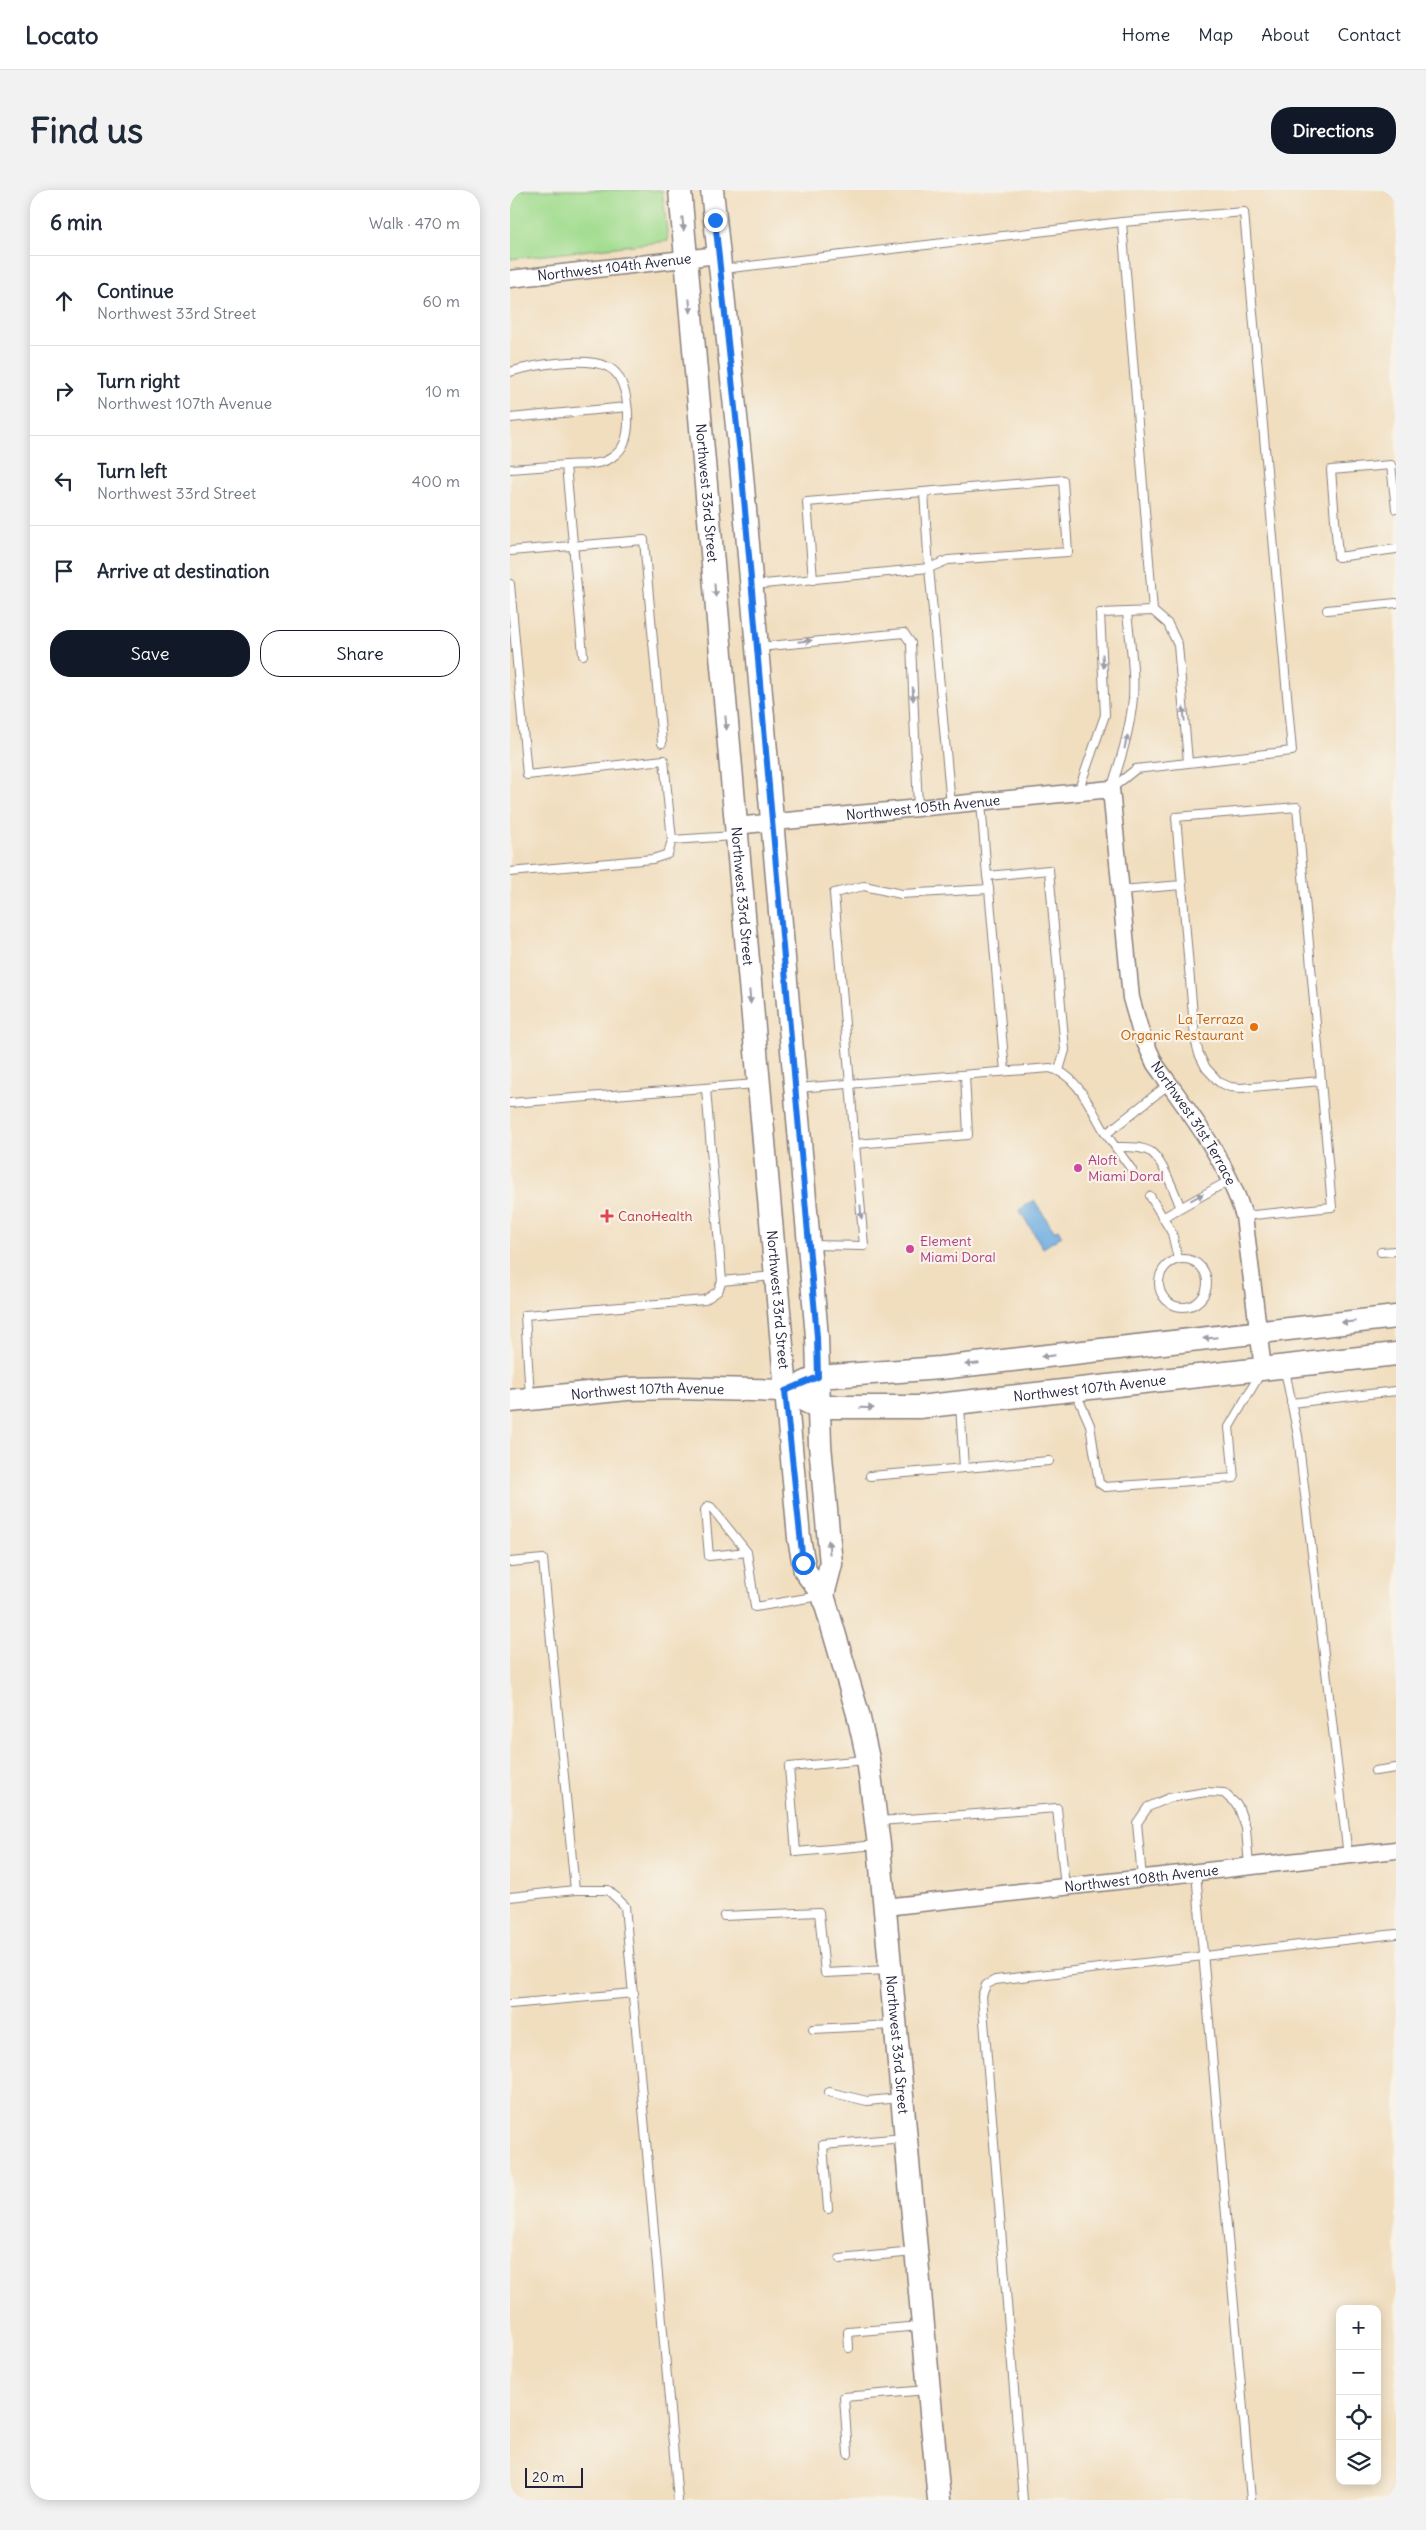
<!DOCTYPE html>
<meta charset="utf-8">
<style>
body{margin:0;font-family:Delius,sans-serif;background:#f2f2f3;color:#1f2937}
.controls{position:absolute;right:15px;bottom:15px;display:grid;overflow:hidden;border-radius:10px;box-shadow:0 2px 12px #0003}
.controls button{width:45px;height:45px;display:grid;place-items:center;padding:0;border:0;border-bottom:1px solid #e0e1e3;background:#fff;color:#1f2937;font:25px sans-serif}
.scale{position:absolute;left:15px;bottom:12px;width:58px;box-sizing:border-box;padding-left:5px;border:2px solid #22223b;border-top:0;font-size:14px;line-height:18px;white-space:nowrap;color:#22223b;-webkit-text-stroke:4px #f7f3e8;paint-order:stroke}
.stop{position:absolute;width:15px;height:15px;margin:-11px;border:4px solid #1a73e8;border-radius:50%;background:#fff}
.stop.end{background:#1a73e8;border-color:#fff;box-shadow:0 1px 5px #0008}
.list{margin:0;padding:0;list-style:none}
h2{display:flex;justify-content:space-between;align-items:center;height:65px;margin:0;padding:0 20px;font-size:21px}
h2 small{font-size:16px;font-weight:400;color:#747a83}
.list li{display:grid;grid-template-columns:32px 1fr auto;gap:15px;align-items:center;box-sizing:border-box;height:90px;padding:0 20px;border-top:1px solid #e0e1e3}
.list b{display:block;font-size:19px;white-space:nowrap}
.list p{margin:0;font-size:16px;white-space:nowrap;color:#747a83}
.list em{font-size:16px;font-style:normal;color:#747a83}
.actions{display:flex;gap:10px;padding:15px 20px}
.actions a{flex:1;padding:11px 0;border:1px solid #111827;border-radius:20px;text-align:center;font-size:18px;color:#111827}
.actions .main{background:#111827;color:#fff}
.icon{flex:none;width:28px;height:28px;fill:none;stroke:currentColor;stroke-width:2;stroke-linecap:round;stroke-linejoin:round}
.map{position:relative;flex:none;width:886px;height:2310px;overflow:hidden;border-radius:20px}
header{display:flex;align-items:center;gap:30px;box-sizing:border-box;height:70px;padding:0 25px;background:#fff;border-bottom:1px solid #e0e1e3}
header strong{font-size:24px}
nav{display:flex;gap:28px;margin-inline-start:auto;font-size:18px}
.intro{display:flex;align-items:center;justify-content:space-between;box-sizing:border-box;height:120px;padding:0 30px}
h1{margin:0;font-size:35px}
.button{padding:12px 22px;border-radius:20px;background:#111827;color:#fff;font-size:18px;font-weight:700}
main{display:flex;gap:30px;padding:0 30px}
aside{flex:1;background:#fff;border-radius:20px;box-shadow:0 2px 12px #0003}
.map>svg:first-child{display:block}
</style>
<header>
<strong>Locato</strong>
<nav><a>Home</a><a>Map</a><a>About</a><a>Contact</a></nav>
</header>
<div class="intro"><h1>Find us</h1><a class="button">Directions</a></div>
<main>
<aside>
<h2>6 min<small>Walk · 470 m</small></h2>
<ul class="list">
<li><svg class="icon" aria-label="ahead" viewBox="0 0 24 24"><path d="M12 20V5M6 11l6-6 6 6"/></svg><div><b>Continue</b><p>Northwest 33rd Street</p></div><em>60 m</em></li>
<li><svg class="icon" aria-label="right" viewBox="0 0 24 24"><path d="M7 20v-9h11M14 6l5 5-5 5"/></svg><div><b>Turn right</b><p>Northwest 107th Avenue</p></div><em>10 m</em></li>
<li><svg class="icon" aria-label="left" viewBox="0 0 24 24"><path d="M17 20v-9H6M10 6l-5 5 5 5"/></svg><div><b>Turn left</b><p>Northwest 33rd Street</p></div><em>400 m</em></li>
<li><svg class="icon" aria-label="arrive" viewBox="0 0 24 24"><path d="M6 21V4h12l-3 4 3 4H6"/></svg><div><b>Arrive at destination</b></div></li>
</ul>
<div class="actions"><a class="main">Save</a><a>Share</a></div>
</aside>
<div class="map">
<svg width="886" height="2310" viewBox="0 0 886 2310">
<rect width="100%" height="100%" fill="#f7f3e8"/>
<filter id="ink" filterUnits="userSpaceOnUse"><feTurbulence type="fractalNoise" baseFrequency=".02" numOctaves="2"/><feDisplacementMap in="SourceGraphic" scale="10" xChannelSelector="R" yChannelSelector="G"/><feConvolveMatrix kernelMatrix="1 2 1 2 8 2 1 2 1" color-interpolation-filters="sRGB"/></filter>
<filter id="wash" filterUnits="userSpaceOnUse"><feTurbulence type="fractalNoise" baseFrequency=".0096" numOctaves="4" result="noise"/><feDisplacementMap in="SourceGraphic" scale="20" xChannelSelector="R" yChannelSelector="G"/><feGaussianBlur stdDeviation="1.12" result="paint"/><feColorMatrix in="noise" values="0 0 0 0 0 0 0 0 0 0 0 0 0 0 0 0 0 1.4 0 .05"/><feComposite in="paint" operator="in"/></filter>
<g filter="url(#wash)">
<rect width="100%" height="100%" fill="#f1debf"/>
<polygon fill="#a2dd90" stroke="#628066" points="0,0 152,0 158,51 0,69"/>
<polygon fill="#6dade0" stroke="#48688e" points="524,1010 544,1041 548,1039 552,1046 533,1058 509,1020"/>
</g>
<g filter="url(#ink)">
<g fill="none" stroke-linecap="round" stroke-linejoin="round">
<defs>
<g id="lane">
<polyline points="213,79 612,32 734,22 782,561 626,579 601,599"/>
<path d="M0 182C22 175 77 166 98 177 118 186 122 232 115 251 113 257 107 264 101 268 89 276 69 274 56 275"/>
<polyline points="0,228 117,217"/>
<polyline points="0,279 56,275 73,465"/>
<polyline points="886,319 881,275 821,280 828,367 886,359"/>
<polyline points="0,361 134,350 152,553"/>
<polyline points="303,390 297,312 553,290 558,362 438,370 419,378 414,303"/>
<polyline points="0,394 17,585 154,570 162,650 158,664 143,669 0,682"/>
<polyline points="243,395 419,378 441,615"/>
<polyline points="817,420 886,413"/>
<polyline points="643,421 658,434 668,455 678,572"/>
<polyline points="249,457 394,443 401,453 408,618"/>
<path d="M601 599C611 569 620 540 623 508 625 480 620 451 617 423"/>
<polyline points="568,602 595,525 590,423 643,421 612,32"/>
<polyline points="471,612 477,686 539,680 555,860 549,880"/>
<polyline points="162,650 224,646"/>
<polyline points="672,695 685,849 689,864 696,878 709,892 720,897 731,898 811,891"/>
<polyline points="479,699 495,881"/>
<polyline points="611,700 672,695 666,627 787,617 822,1017 734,1026"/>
<polyline points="455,885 458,945 345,954 324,703 354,696 391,704 479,699 477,686"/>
<path d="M287 898 540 878C568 884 582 921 596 944L659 894"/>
<polyline points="196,899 212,1091"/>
<polyline points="0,913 246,894"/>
<polyline points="596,944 622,980"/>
<path d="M606 957C616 957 631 956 641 962 652 969 665 1003 670 1016"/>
<polyline points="640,1006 662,1043 668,1069"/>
<polyline points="654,1027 720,990"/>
<polyline points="301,1055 354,1056 345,954"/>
<polyline points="871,1062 886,1061"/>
<circle cx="673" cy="1093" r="24"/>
<polyline points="768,1183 776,1185 788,1246 838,1666"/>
<polyline points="566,1203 580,1235 589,1293 595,1297 724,1288 719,1237 750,1184"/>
<polyline points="20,1207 15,1125 195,1110 208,1101 212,1091 263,1086"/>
<polyline points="781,1213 886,1201"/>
<polyline points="450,1215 454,1278"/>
<polyline points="360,1286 539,1271"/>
<polyline points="237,1362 199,1366 195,1320 198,1316 201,1317 237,1362 245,1417 309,1406"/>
<polyline points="0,1372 33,1369 65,1700"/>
<polyline points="355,1570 279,1577 286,1662 367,1655"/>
<polyline points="865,1581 886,1578"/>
<polyline points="369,1631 547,1618 555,1697"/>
<polyline points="686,1683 741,2310"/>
<polyline points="632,1688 627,1633 638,1617 659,1608 696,1602 714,1603 728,1616 736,1638 739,1677"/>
<polyline points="0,1707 65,1700 98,1700 115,1716 168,2310"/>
<polyline points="214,1726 309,1722 315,1783 379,1780"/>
<polyline points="0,1814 124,1803"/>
<polyline points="303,1839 383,1835"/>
<polyline points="319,1902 357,1911 390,1908"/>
<polyline points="318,2019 313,1955 394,1948"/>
<polyline points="330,2069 404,2062"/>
<polyline points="339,2158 338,2142 411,2136"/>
<polyline points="338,2264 334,2207 417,2200"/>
<polyline points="513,2310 472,1806 476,1795 485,1790 886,1744"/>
</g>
<g id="street">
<path id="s1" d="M0 89 208 65"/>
<path id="s2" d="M225 636 601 599 621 808 631 843 645 874C679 922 717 970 734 1026L753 1179"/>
<path id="s3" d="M375 1717 886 1660"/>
</g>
<g id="secondary">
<path id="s4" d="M170 0 289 1348 295 1381 313 1405 348 1524 358 1569 369 1655 429 2310"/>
<polyline points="202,0 231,274 307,1147 310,1255 321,1374 313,1405"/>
<polyline points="294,1193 308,1187 430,1178 886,1127"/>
<path id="s5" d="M0 1211 117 1199 171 1198 275 1201 308 1217H409L886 1164"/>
</g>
</defs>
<use href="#lane" stroke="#8a807d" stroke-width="10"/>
<use href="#street" stroke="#8a807d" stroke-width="19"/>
<use href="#secondary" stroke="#8a807d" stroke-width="25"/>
<use href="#lane" stroke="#fff" stroke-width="8"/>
<use href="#street" stroke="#fff" stroke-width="16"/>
<use href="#secondary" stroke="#fff" stroke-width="22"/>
</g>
<defs><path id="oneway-solid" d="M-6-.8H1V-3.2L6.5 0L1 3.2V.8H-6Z" transform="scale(1.25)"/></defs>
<g fill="#9c9ca7">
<use href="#oneway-solid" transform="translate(173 34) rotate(85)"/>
<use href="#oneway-solid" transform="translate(180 116) rotate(85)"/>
<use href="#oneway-solid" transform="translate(205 400) rotate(85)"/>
<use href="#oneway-solid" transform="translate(295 451) rotate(-6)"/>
<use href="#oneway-solid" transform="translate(593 471) rotate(86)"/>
<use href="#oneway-solid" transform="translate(403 504) rotate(88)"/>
<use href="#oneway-solid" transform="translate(674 524) rotate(-95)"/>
<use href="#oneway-solid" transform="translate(216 533) rotate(85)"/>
<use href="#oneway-solid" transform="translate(616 552) rotate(-77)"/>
<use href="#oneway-solid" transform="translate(240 807) rotate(85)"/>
<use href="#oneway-solid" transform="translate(687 1007) rotate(-28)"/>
<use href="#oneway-solid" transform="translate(351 1022) rotate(85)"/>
<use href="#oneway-solid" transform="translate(838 1132) rotate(174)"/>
<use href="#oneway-solid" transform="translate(700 1148) rotate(174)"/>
<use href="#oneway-solid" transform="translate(538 1166) rotate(174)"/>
<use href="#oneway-solid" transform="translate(462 1174) rotate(174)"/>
<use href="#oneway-solid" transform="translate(357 1218) rotate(1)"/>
<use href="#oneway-solid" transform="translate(319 1357) rotate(-95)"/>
</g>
</g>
<g fill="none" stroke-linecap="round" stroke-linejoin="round" filter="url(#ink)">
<polyline stroke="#1a73e8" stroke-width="6" points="205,30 231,274 307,1147 308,1187 275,1201 293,1373"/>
</g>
<circle fill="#e8710a" stroke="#f7f3e8" stroke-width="2" cx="744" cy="837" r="5"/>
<g fill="#d1479c" stroke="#f7f3e8" stroke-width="2">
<circle cx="568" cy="978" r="5"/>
<circle cx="400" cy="1059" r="5"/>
</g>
<path fill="#e0444e" stroke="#f7f3e8" stroke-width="2" d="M94.5 1018.5h5v5h5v5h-5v5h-5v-5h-5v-5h5z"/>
<g text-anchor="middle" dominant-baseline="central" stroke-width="4.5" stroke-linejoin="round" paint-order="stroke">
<g font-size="14" fill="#22223b" stroke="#f7f3e8">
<text stroke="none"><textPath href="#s1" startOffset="105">Northwest 104th Avenue</textPath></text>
<text stroke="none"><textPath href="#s4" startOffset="304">Northwest 33rd Street</textPath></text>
<text stroke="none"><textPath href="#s2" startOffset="189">Northwest 105th Avenue</textPath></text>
<text stroke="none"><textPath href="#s4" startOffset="709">Northwest 33rd Street</textPath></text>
<text stroke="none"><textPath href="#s2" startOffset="729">Northwest 31st Terrace</textPath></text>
<text stroke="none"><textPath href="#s4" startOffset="1114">Northwest 33rd Street</textPath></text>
<text stroke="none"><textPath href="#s5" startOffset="585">Northwest 107th Avenue</textPath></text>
<text stroke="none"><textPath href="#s5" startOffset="138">Northwest 107th Avenue</textPath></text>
<text stroke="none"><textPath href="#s3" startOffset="258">Northwest 108th Avenue</textPath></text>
<text stroke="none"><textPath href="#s4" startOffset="1874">Northwest 33rd Street</textPath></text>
</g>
<g font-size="14" fill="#c56008" stroke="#f7f3e8" text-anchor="end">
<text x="734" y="829">La Terraza<tspan x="734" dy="16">Organic Restaurant</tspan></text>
</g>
<g font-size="14" fill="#b23c85" stroke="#f7f3e8" text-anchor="start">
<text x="578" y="970">Aloft<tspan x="578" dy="16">Miami Doral</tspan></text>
<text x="410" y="1051">Element<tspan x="410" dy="16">Miami Doral</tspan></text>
</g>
<g font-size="14" fill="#be3a42" stroke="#f7f3e8" text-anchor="start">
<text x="108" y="1026">CanoHealth</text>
</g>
</g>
</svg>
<div class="controls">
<button>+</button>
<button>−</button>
<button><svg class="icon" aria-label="locate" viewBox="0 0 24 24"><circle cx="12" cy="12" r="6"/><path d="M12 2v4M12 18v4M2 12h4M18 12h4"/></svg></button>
<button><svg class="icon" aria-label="layers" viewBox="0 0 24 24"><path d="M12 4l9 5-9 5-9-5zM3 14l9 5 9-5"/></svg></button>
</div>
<div class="scale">20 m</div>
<div class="stop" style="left:293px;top:1373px"></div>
<div class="stop end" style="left:205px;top:30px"></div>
</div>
</main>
